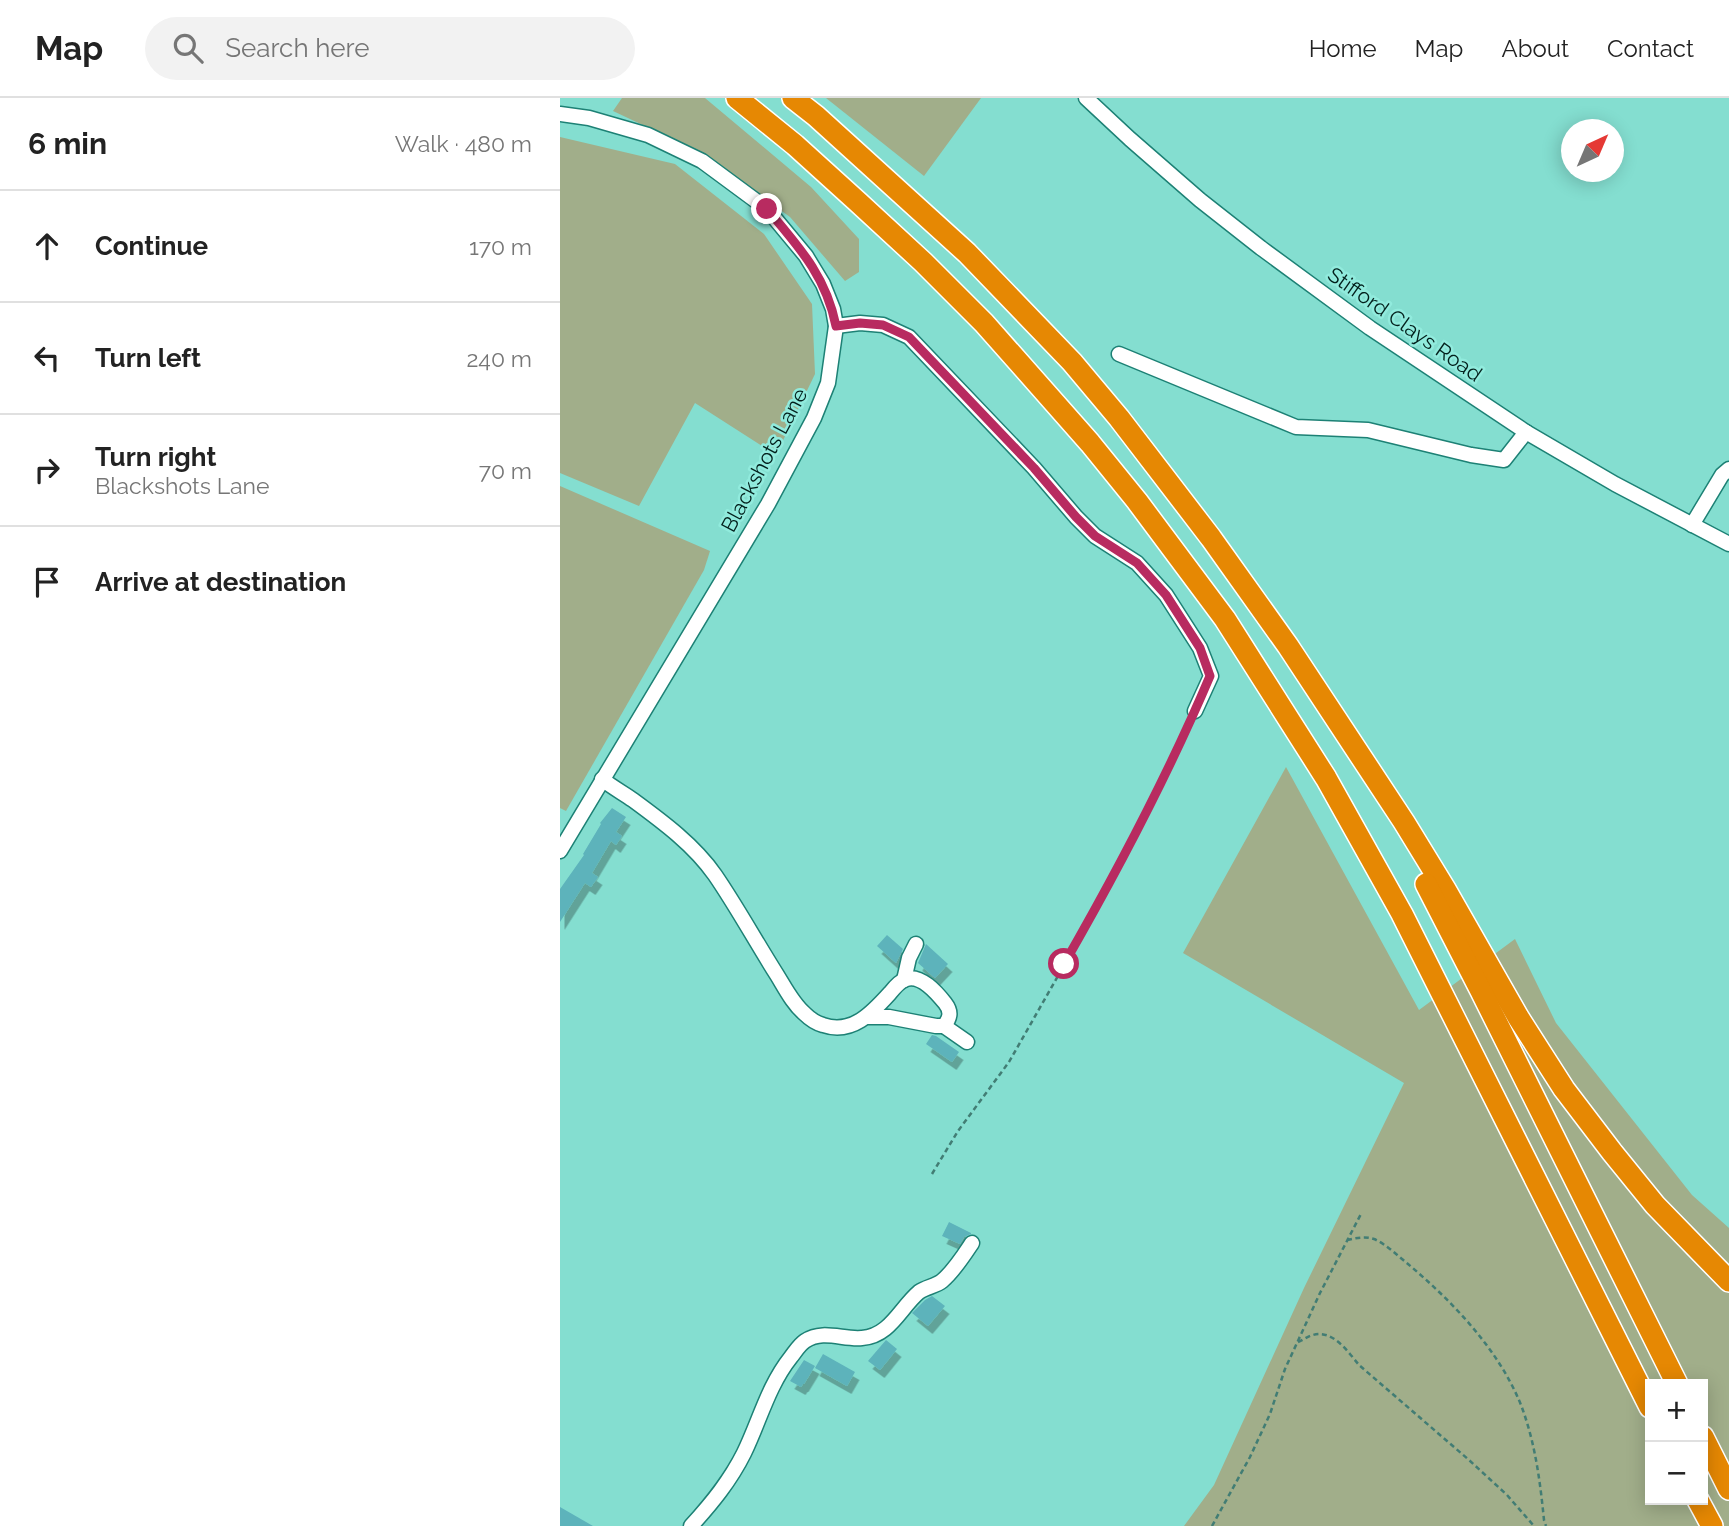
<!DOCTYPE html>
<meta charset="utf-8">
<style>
body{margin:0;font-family:Raleway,sans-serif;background:#f2f2f2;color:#222}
.controls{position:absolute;right:21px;bottom:21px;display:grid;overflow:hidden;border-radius:0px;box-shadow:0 4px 18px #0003}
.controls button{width:63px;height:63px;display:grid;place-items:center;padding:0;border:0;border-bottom:2px solid #e0e0e0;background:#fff;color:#222;font:35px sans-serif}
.compass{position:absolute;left:1001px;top:21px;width:63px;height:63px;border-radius:50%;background:#fff;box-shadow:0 4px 18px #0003;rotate:44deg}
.stop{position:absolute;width:21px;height:21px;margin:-16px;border:5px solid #b82b60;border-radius:50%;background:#fff}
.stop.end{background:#b82b60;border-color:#fff;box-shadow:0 2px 7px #0008}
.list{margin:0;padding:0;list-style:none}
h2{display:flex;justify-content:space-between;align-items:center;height:91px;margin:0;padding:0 28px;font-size:30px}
h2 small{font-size:23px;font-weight:400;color:#767676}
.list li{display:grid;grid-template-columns:46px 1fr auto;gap:21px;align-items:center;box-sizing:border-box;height:112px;padding:0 28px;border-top:2px solid #e0e0e0}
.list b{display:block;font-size:26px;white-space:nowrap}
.list p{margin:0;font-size:23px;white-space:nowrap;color:#767676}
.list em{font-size:23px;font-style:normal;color:#767676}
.icon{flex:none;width:38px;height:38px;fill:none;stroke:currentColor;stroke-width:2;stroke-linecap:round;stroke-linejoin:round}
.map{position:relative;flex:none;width:1169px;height:1428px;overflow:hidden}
header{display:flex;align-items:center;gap:42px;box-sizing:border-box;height:98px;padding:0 35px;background:#fff;border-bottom:2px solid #e0e0e0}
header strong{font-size:33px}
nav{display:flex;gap:38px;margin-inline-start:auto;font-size:24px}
.search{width:490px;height:63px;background:#f2f2f2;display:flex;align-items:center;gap:18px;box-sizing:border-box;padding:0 24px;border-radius:38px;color:#767676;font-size:26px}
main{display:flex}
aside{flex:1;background:#fff}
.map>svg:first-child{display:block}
</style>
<header>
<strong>Map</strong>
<div class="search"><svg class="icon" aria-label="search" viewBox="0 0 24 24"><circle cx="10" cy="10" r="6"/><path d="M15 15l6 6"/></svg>Search here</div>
<nav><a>Home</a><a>Map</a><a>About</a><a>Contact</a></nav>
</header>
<main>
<aside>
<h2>6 min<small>Walk · 480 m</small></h2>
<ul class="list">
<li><svg class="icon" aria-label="ahead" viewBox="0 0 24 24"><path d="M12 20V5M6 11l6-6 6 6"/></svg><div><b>Continue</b></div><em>170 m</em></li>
<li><svg class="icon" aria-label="left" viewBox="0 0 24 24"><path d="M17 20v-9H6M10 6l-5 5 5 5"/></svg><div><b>Turn left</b></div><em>240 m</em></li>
<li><svg class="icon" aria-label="right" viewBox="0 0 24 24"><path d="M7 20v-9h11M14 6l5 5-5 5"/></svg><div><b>Turn right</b><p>Blackshots Lane</p></div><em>70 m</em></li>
<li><svg class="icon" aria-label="arrive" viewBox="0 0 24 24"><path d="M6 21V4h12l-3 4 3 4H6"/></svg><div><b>Arrive at destination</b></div></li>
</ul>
</aside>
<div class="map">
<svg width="1169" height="1428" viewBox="0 0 1169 1428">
<defs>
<filter id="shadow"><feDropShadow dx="4.5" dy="8" stdDeviation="0" flood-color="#0004"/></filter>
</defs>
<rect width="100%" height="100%" fill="#84ded0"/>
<g fill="#a1ae8a" fill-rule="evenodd">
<polygon points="62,0 145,0 251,89 299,141 299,174 285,183 230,119 140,54 53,13"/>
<polygon points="266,0 421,0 364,78"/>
<polygon points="0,39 115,66 204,136 252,206 255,276 216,357 135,305 79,408 0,375"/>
<polygon points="0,388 150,453 144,472 6,713 0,710"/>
<path d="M726 669 859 912 955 841 996 925 1132 1097 1169 1130V1428H624L654 1387 744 1190 844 985 623 855ZM1090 1286H1143V1402H1090Z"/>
</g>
<g fill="#5db3bb" filter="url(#shadow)">
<polygon points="52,710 66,719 56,734 62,738 56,747 51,743 32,775 38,779 31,789 25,785 0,824 0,791 24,757 23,756 41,726 40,725"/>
<polygon points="327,837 343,851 336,865 317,848"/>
<polygon points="366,846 388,866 375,880 358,865"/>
<polygon points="372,937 376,938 399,954 392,964 366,946"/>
<polygon points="389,1124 411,1135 411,1136 404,1139 400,1146 382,1138"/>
<polygon points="372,1198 385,1208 368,1228 352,1215 365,1202"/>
<polygon points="326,1242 337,1251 320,1272 308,1263"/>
<polygon points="263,1256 295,1274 287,1288 255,1270"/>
<polygon points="244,1262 255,1268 244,1286 243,1286 241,1289 230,1283"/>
<polygon points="0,1409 33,1428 0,1428"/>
</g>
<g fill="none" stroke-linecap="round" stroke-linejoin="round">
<defs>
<g id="minor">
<polyline points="526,0 570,41 640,102 701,150 810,230 966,334 1055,386 1169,446"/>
<polyline points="0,16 29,20 88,37 142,63 207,111 246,158 263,186 273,211 276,228 268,285 254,320 208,406 0,753"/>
<polyline points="276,228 300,225 323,227 349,239 474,370 516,419 535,438 577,465 606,497 640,550 651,578 635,613"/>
<polyline points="559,256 736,329 808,332 911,357 944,362 966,334"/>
<polyline points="1132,427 1162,377 1169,371"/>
<path d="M42 681C52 689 63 695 73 702 103 724 134 747 155 777 177 809 196 844 217 877 225 890 233 906 245 916 250 921 256 925 263 927 292 937 312 915 330 895 334 890 340 883 346 881 361 876 377 895 385 905 392 914 390 920 384 928H376L329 919H306"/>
<polyline points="344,882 349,860 356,846"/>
<polyline points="384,928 407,944"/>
<path d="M131 1428C152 1405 170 1383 184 1355 200 1322 208 1288 231 1259 235 1254 239 1247 245 1243 263 1231 283 1242 302 1240 330 1238 340 1210 359 1194 366 1189 376 1188 382 1183 394 1173 404 1157 412 1145"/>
</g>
<g id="highway">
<polyline points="177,0 235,47 299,105 363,164 424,225 530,345 577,403 665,521 766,680 842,816 1090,1309"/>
<polyline points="233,0 256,18 407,155 512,264 559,320 651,440 728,548 844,724 885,791 958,919 1004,991 1052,1054 1095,1107 1169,1183"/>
<polyline points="866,786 921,893 1117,1286"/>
<polyline points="1143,1339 1169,1391"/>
<polyline points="1138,1402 1152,1428"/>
</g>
</defs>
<use href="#minor" stroke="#1d8175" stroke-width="17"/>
<use href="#highway" stroke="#fff" stroke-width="24"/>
<g stroke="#427d74" stroke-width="2.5" stroke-dasharray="5 3.5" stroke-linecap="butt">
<polyline points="372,1076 398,1033 449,964 548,790 609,672 630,625"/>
<path d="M787 1142C796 1140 805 1138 814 1141 826 1146 838 1158 848 1166 893 1204 939 1252 961 1307 975 1344 980 1382 984 1422L986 1428"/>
<path d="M738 1244C743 1242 748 1238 753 1237 773 1231 788 1254 799 1267L909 1362 947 1397 974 1428"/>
<polyline points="652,1428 690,1359 710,1316 725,1271 760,1195 802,1114"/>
</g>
<use href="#minor" stroke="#fff" stroke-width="14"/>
<use href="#highway" stroke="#e68803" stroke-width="21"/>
</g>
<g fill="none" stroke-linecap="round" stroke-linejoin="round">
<path stroke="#b82b60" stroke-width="9" d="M207 111C239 149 266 178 276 228L300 225 323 227 349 239 474 370 516 419 535 438 577 465 606 497 640 550 650 578C608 677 558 772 504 866"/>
</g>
<g text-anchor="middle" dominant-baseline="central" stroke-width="5" stroke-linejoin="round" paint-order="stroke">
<g font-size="21" fill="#03201c" stroke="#91ebdd">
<text transform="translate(845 226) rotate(35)">Stifford Clays Road</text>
<text transform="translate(204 362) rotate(-62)">Blackshots Lane</text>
</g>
</g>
</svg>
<div class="controls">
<button>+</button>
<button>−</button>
</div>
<svg class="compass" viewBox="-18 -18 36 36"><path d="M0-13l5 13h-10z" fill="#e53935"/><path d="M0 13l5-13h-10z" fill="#767676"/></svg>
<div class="stop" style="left:504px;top:866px"></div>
<div class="stop end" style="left:207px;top:111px"></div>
</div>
</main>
